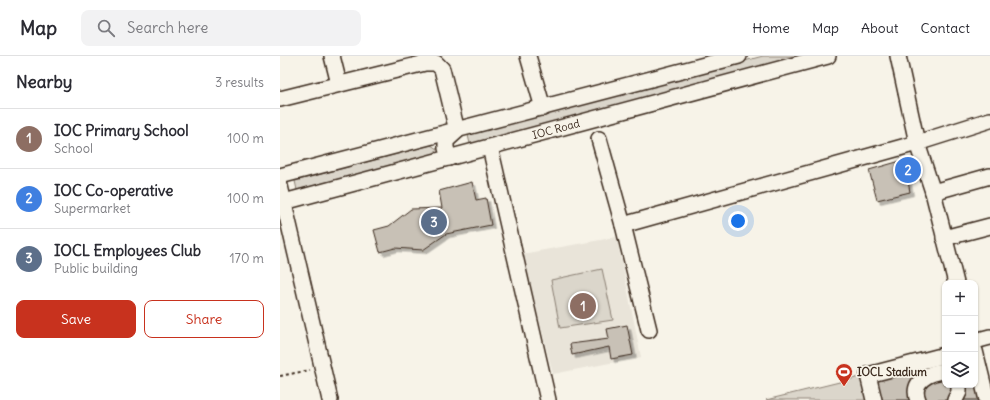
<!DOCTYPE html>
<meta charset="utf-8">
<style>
body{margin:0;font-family:Delius,sans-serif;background:#f2f2f3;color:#2b2b33}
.controls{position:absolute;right:12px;bottom:12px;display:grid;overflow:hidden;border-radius:8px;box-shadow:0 1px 3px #0004}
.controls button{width:36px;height:36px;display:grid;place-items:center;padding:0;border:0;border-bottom:1px solid #e1e1e2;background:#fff;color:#2b2b33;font:20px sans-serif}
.you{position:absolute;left:458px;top:165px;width:14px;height:14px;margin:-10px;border:3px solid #fff;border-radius:50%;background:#1a73e8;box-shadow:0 0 0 6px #1a73e833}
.badge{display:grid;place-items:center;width:26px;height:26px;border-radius:50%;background:#c8321e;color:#fff;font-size:13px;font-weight:700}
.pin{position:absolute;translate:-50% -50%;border:2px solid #fff;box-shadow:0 1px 4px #0006}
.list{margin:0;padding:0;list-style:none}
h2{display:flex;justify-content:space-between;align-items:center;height:52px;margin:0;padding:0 16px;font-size:17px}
h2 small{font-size:13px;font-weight:400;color:#7c7c81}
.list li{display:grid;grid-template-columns:26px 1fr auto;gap:12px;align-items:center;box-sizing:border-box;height:60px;padding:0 16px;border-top:1px solid #e1e1e2}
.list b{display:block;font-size:15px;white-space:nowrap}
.list p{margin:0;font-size:13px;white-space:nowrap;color:#7c7c81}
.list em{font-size:13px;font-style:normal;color:#7c7c81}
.actions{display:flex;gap:8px;padding:12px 16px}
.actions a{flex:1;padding:9px 0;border:1px solid #c8321e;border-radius:8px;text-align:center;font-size:14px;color:#c8321e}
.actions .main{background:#c8321e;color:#fff}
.icon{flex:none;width:22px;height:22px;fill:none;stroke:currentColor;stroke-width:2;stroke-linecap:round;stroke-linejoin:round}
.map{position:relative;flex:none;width:710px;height:344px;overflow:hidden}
header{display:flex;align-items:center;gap:24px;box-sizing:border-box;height:56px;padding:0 20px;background:#fff;border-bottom:1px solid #e1e1e2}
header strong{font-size:19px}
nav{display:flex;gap:22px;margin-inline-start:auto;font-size:14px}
.search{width:280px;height:36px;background:#f2f2f3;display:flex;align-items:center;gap:10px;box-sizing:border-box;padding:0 14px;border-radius:8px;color:#7c7c81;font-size:15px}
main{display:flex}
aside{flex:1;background:#fff}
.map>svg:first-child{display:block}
</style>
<header>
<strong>Map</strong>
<div class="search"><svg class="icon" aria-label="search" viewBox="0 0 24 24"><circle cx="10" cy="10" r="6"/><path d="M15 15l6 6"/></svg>Search here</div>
<nav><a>Home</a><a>Map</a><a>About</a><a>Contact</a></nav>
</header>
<main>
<aside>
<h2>Nearby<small>3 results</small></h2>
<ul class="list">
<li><span class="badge" style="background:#8d6e63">1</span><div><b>IOC Primary School</b><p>School</p></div><em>100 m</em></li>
<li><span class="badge" style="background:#3f7fe0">2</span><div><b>IOC Co-operative</b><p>Supermarket</p></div><em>100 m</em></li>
<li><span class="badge" style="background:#5c6f8a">3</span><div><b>IOCL Employees Club</b><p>Public building</p></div><em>170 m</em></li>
</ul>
<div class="actions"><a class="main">Save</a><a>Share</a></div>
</aside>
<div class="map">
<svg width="710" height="344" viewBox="0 0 710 344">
<defs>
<filter id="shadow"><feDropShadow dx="3.5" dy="3.5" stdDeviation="0" flood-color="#0004"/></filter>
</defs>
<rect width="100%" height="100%" fill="#f7f3e8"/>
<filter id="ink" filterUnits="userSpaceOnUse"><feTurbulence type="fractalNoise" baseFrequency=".025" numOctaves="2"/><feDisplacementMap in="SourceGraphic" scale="8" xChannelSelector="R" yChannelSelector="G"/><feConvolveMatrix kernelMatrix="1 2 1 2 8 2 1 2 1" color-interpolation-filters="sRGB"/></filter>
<g filter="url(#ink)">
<polygon fill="#e9e4d9" points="337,181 361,301 273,318 242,198"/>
<g fill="#dbd6cb" stroke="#8b8074">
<polygon points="483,0 521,0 190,88 188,79"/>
<polygon points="151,89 157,93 153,99 17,134 15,125"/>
<polygon points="322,213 333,264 280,272 271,224"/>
<polygon points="588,319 594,344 486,344"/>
</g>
<g fill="#c8c1b6" stroke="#3b2a1e" filter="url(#shadow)">
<polygon points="624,104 630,136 597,144 589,114"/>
<polygon points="192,126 196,144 206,142 211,169 166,178 143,194 115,192 100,196 94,174 109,170 131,153 162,152 159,135"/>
<polygon points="347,269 353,299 331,303 329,291 292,299 290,288 329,283 327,273"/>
<polygon points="665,299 665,329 695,329 695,316 702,344 594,344 588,319"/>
</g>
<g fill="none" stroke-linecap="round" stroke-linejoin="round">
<defs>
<g id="minor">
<polyline points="52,0 59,28"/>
<polyline points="248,0 263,52"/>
<polyline points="618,0 637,87 653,136 676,227"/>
<polyline points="0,43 145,7 156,7 162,13 177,75 166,85 166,92 169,102"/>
<polyline points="319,83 343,169 637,87 710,64"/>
<polyline points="210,91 268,344"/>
<polyline points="0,120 459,0"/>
<polyline points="0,130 50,344"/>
<polyline points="653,136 710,120"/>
<polyline points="4,146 548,0"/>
<polyline points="343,169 369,274"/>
<polyline points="664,182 710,170"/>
<polyline points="695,285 710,281"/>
<polyline points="695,295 707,344"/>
<polyline points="594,344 588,319 665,299"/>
<path d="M638 344C630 326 649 316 665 315"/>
<polyline points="675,344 679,336 679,329"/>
</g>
</defs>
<use href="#minor" stroke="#3b2a1e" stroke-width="18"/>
<polyline stroke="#3b2a1e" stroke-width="2" stroke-dasharray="3 3" stroke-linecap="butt" points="0,320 30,314"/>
<use href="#minor" stroke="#f7f3e8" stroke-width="15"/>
</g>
</g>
<defs>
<symbol id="stadium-pin" viewBox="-11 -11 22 30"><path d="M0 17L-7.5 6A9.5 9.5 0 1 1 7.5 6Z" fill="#c8321e" stroke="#f7f3e8"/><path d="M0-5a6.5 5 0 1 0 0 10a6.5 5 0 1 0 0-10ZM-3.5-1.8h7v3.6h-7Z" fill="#fff"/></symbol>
</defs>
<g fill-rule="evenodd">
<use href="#stadium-pin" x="554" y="306" width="20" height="27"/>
</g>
<g text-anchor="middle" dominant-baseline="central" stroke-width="3.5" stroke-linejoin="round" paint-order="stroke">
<g font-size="11" fill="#3b2a1e" stroke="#f7f3e8">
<text transform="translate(276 73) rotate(-15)">IOC Road</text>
</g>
<g font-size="11" font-weight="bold" fill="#3b2a1e" stroke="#f7f3e8" text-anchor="start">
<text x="577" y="316">IOCL Stadium</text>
</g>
</g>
</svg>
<div class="controls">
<button>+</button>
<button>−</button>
<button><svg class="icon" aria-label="layers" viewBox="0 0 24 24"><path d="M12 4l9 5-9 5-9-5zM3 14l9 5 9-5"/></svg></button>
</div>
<div class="you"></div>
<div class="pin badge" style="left:303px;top:250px;background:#8d6e63">1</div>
<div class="pin badge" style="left:628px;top:114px;background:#3f7fe0">2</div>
<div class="pin badge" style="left:154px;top:166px;background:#5c6f8a">3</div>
</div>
</main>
